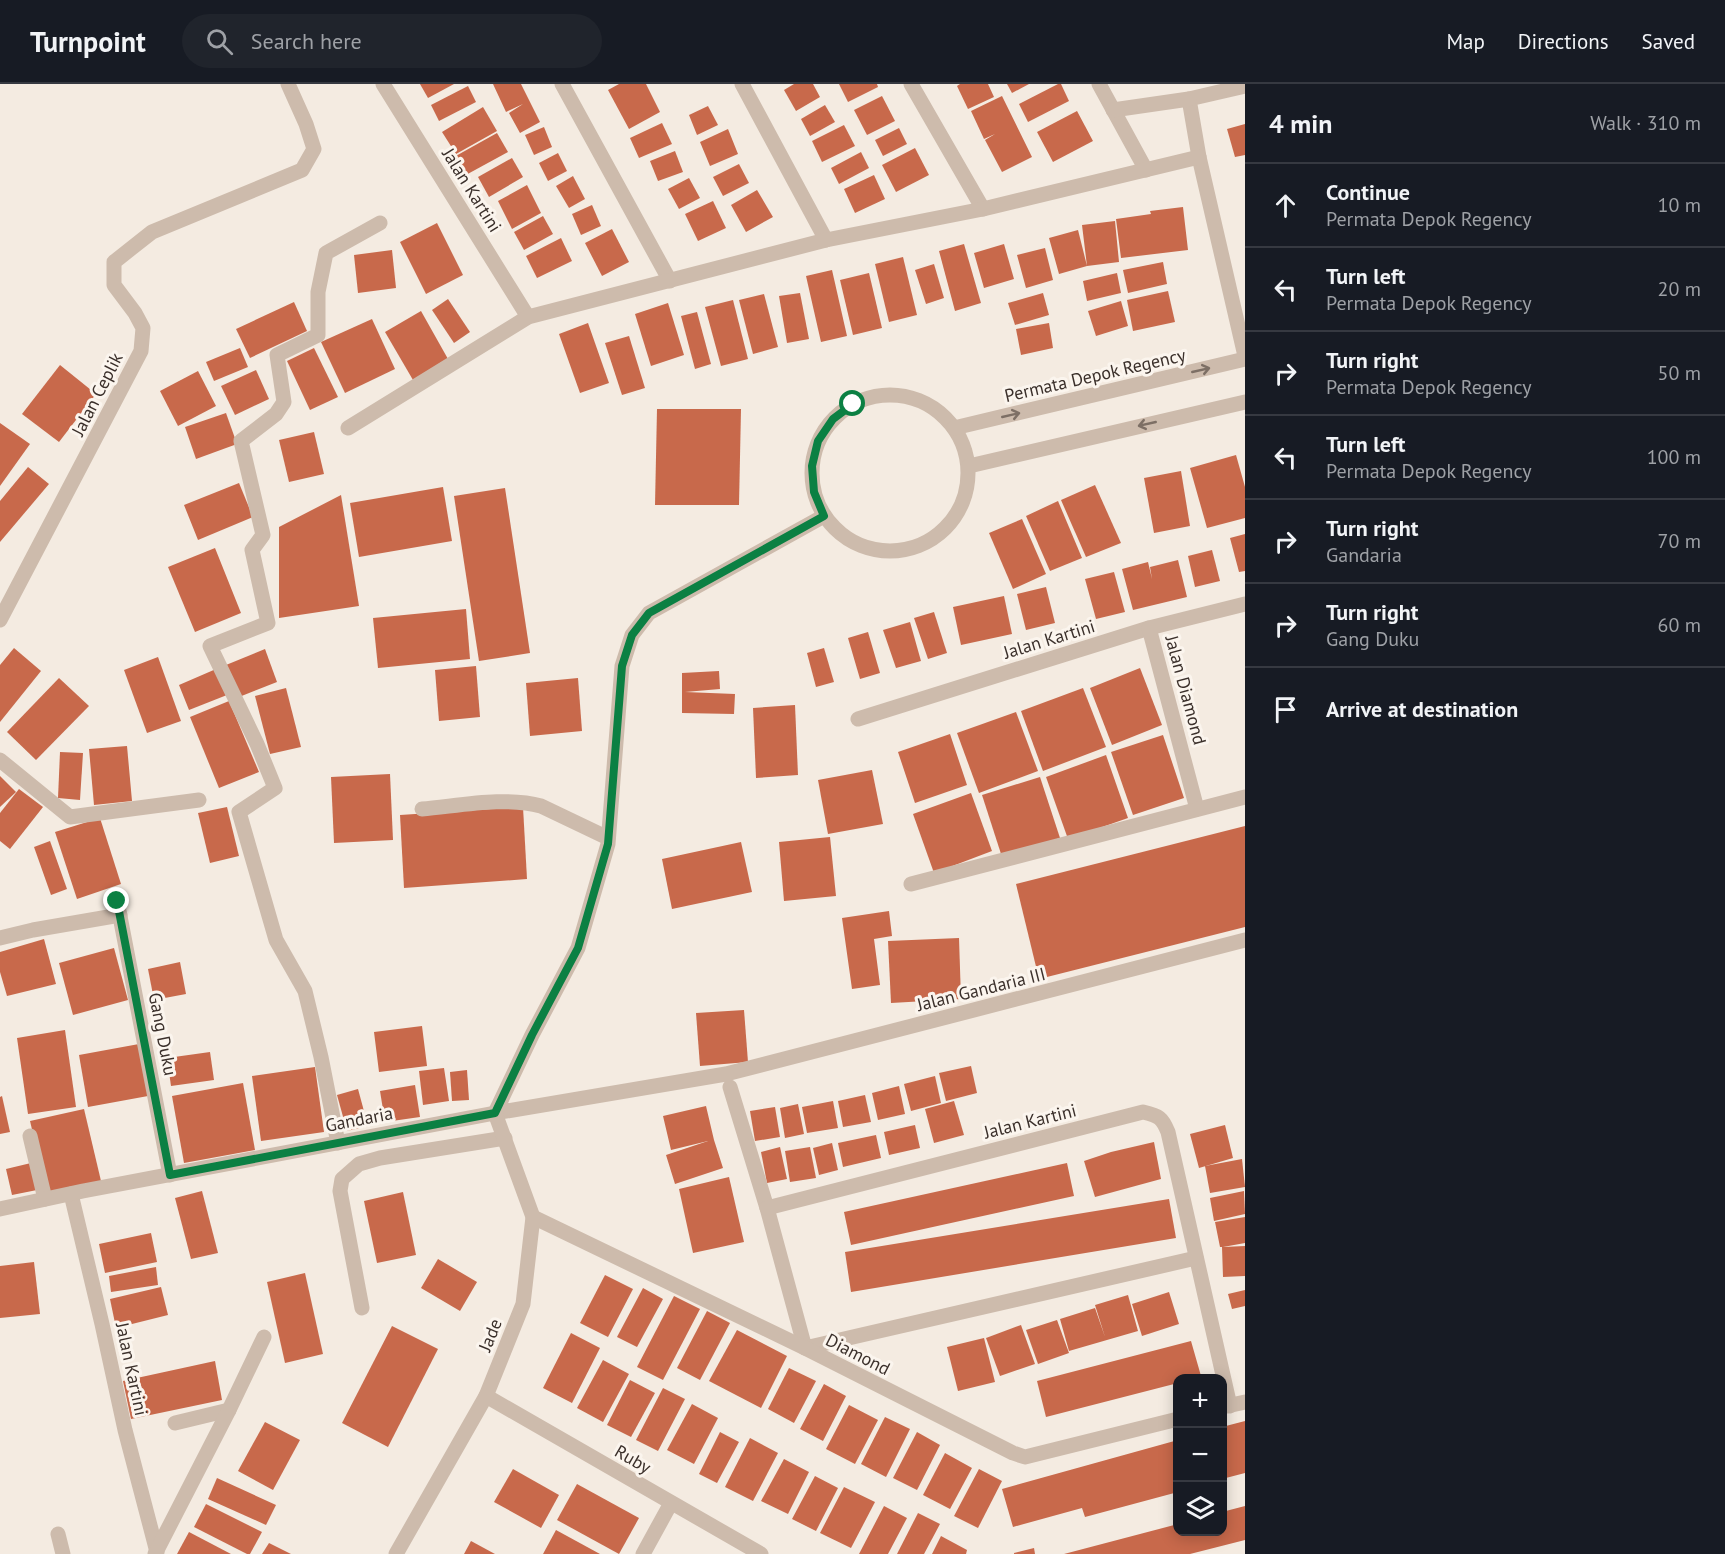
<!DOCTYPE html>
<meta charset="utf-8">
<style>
body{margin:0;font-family:"PT Sans",sans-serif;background:#20242c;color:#f1f3f6}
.controls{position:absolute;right:18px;bottom:18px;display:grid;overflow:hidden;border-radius:12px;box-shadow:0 3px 15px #0003}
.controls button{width:54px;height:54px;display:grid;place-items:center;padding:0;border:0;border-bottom:2px solid #363941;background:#171b24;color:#f1f3f6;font:30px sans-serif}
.stop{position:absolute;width:18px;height:18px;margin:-14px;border:4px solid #0b8043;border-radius:50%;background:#fff}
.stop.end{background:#0b8043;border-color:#fff;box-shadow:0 2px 6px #0008}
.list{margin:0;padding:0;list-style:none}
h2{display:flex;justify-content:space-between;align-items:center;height:78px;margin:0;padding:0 24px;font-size:26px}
h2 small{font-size:20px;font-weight:400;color:#9ea1a6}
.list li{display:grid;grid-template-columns:39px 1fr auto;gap:18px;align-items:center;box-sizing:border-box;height:84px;padding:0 24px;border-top:2px solid #363941}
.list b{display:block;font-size:22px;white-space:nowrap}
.list p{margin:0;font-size:20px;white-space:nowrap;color:#9ea1a6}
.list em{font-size:20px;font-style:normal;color:#9ea1a6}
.icon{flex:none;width:33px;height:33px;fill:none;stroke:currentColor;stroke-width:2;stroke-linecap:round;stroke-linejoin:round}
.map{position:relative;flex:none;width:1245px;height:1470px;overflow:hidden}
header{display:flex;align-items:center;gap:36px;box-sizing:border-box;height:84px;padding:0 30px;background:#171b24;border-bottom:2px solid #363941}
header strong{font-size:28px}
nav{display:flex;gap:33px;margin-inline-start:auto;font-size:21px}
.search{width:420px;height:54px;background:#20242c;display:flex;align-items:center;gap:15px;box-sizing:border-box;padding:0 21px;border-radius:33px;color:#9ea1a6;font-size:22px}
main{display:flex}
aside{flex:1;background:#171b24}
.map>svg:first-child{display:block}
</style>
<header>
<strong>Turnpoint</strong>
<div class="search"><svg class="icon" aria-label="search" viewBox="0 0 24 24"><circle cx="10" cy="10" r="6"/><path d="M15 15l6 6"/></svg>Search here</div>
<nav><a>Map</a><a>Directions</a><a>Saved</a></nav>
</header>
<main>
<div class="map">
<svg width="1245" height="1470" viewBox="0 0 1245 1470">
<rect width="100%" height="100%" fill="#f4ebe1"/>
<g fill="#c8694b">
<polygon points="420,0 454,0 428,14"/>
<polygon points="493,0 521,0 540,38 520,49 509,29 523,20 506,28"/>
<polygon points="619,0 646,0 660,28 629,45 608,6"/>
<polygon points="794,0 813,0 820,13 796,27 784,6"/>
<polygon points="839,0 877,0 878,3 848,18"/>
<polygon points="960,0 988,0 994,13 968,25 957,2"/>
<polygon points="1007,0 1029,0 1012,9"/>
<polygon points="1058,0 1061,0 1069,17 1028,38 1019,20"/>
<polygon points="468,2 476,18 439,37 431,21"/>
<polygon points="882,12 895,37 867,51 854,26"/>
<polygon points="1002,12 1032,73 1002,88 985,56 995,50 984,55 971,27"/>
<polygon points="825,21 835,38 810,52 801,35"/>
<polygon points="708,22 718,41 697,51 689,31"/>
<polygon points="483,23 497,47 456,70 442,48"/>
<polygon points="1077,27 1093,57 1053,78 1037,48"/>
<polygon points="662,39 672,60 639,74 630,54"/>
<polygon points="1245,40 1245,71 1235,73 1227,45"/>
<polygon points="844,41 855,62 822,78 812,57"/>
<polygon points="544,43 552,63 534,71 525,51"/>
<polygon points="899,44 907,60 883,72 875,56"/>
<polygon points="728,45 738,70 710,82 700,58"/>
<polygon points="497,49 508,68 464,92 454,73"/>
<polygon points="915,64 929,91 896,108 882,81"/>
<polygon points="675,67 683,88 658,97 650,77"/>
<polygon points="861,68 869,84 839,100 831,84"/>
<polygon points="558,69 567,87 548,97 539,79"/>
<polygon points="512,74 523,93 489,113 478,93"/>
<polygon points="739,80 749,99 723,112 713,93"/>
<polygon points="874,91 885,115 855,129 844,105"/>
<polygon points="573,92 585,115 569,124 556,102"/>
<polygon points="689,94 700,114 679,125 668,105"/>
<polygon points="527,101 541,129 512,145 498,117"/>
<polygon points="757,106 773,133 746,148 731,121"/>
<polygon points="713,117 726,144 698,157 685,130"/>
<polygon points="592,121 601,142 581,151 572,130"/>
<polygon points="1183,123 1188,166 1121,174 1116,135 1151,130 1150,127"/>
<polygon points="543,132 553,150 524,166 514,148"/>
<polygon points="1115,137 1119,178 1087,182 1059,190 1049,154 1078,146 1087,182 1082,141"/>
<polygon points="437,139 463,191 426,210 400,158"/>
<polygon points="612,145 629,178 602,192 585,159"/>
<polygon points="561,154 572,177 537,194 526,172"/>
<polygon points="964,160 981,219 955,227 939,167"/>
<polygon points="1004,160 1014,195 984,204 974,169"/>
<polygon points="1045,164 1053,196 1026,204 1017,171"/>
<polygon points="392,166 396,204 358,209 354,171"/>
<polygon points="903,173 917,231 889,238 875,180"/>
<polygon points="1163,178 1167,200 1128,209 1123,186"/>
<polygon points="934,180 944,214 926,220 915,186"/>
<polygon points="832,186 847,252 821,258 806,192"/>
<polygon points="869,189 882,244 853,251 840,196"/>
<polygon points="1117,189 1121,209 1087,217 1083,197"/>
<polygon points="1168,207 1175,238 1133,247 1127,216"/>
<polygon points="800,209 809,255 787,259 779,212"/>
<polygon points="1043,209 1049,231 1015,241 1008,219"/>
<polygon points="764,210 778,263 753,270 739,216"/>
<polygon points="448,215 470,248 454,259 432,226"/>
<polygon points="733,216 748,275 721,282 705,223"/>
<polygon points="1121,217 1128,242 1096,252 1088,227"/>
<polygon points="294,218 307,247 250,274 236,245"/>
<polygon points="668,219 684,271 651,282 635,230"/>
<polygon points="421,227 448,275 413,296 385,248"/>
<polygon points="697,228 711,280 695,285 681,232"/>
<polygon points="372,235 395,285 345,309 321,258"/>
<polygon points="588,239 609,299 580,309 559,250"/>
<polygon points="1049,239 1053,264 1021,271 1016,245"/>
<polygon points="629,252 645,304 622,311 605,259"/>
<polygon points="240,264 248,283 214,297 206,278"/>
<polygon points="314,264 338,313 310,326 287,277"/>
<polygon points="60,281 96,310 59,358 22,330"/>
<polygon points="256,286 269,315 235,331 221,302"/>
<polygon points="198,287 216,322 178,342 160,307"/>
<polygon points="657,325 741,325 739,421 655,421"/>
<polygon points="226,329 237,360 196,375 185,343"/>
<polygon points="0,339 30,360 0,402"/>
<polygon points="314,348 324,390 289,398 279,356"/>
<polygon points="1236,371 1245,403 1245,434 1207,444 1190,384"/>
<polygon points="28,383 49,400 0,458 0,417"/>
<polygon points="1181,387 1190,442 1154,449 1144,394"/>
<polygon points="239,399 253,433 198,456 184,421"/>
<polygon points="1095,401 1121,459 1086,473 1061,416"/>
<polygon points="443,403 452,457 359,473 350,419"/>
<polygon points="505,404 530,569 479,577 454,412"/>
<polygon points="341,411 359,522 279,534 279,443"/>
<polygon points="1058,417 1082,474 1050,487 1026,432"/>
<polygon points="1022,435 1046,490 1013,505 989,449"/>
<polygon points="1245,450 1245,487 1239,488 1230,454"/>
<polygon points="215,464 241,529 195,548 168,483"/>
<polygon points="1212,466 1220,497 1195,503 1188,472"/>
<polygon points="1178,476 1187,513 1133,526 1122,485 1148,478 1152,495 1150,483"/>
<polygon points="1114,488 1125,528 1096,535 1085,495"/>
<polygon points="1046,503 1055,539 1026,546 1017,510"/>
<polygon points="1004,512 1012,550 961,561 953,523"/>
<polygon points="466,525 470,575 378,584 373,534"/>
<polygon points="934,528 947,569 928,575 914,534"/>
<polygon points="910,538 921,577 896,584 883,546"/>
<polygon points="868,548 880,589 860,595 848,554"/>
<polygon points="14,564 41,587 0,638 0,581"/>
<polygon points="824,564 834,598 816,603 807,569"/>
<polygon points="265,565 277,598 239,613 226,581"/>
<polygon points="158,573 181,637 147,649 124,586"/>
<polygon points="476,582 480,633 439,637 435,586"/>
<polygon points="1140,584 1162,641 1112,661 1090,604"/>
<polygon points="216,585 227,611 189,626 179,601"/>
<polygon points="719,587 720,605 685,608 735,610 734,630 682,629 682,589"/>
<polygon points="59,594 89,622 36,676 7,648"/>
<polygon points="578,594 582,647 530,652 526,599"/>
<polygon points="286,604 301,663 270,670 255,612"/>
<polygon points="1083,604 1106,663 1043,687 1021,627"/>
<polygon points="229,617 259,688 219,704 190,633"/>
<polygon points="795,621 798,691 756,694 753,624"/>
<polygon points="1016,628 1038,687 979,709 957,649"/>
<polygon points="950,650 967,701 915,719 898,668"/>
<polygon points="1163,651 1184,714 1133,731 1111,668"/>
<polygon points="127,662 132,717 94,721 89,665"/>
<polygon points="60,668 83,669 80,716 58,714"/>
<polygon points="1106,671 1128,734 1068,755 1046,693"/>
<polygon points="872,686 883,740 828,750 818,696"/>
<polygon points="390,690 393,756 334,759 331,693"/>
<polygon points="0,692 16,708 0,723"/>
<polygon points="1040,693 1060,754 1002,773 982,711"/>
<polygon points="19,705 43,723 10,765 0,757 0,729"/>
<polygon points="971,709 992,767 934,789 913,730"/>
<polygon points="227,723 239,772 210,779 198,729"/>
<polygon points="523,723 527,795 404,804 400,731"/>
<polygon points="100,734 121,800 77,815 55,748"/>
<polygon points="1245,742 1245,843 1039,895 1016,800"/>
<polygon points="830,753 836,812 784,817 779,758"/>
<polygon points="50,757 67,805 51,811 34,763"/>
<polygon points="741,758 752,808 672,825 662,775"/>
<polygon points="889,827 892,852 874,855 880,901 852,905 842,834"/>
<polygon points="959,854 961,915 891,919 888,857"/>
<polygon points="44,855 56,900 7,912 0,888 0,868"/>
<polygon points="114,864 128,916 73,931 59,879"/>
<polygon points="180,878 186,910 154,916 148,885"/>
<polygon points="744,926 748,978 700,982 696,929"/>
<polygon points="422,942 427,982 379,988 374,948"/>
<polygon points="65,946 76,1023 28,1030 17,954"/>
<polygon points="139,960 148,1012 88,1023 79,971"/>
<polygon points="210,968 214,996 171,1002 167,974"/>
<polygon points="971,982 977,1009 946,1017 939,989"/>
<polygon points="315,983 324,1048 261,1057 252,992"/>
<polygon points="444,984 449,1017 423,1021 419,987"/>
<polygon points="467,986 469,1016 452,1017 450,988"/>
<polygon points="935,992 941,1019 911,1027 904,1000"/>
<polygon points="243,999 255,1066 184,1079 172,1012"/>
<polygon points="415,1001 420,1033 385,1038 380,1007"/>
<polygon points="899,1002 905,1030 878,1036 872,1009"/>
<polygon points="358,1005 368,1042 347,1047 337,1011"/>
<polygon points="865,1011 871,1038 843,1043 838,1017"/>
<polygon points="2,1012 10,1048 0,1050 0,1013"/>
<polygon points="833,1017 838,1044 807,1049 802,1023"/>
<polygon points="954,1017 964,1051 934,1059 925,1025"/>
<polygon points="798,1020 804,1050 785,1054 780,1024"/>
<polygon points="706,1022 714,1056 723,1084 675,1100 666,1071 708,1057 671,1066 663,1032"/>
<polygon points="775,1023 780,1053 755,1057 750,1027"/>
<polygon points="84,1025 101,1097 47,1109 30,1037"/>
<polygon points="915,1041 920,1064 889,1071 884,1048"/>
<polygon points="1225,1041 1233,1074 1199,1084 1190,1050"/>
<polygon points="876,1051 881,1074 843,1083 838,1059"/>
<polygon points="1154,1058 1161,1095 1095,1113 1084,1077 1111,1068"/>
<polygon points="832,1059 838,1086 819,1091 813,1064"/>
<polygon points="780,1063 787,1095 767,1099 761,1068"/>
<polygon points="810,1063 816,1094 790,1098 785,1067"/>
<polygon points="1242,1075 1245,1103 1210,1109 1205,1082"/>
<polygon points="31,1079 37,1106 12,1111 6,1085"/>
<polygon points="1067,1079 1074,1112 851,1161 844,1128"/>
<polygon points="729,1093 744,1158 693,1169 679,1105"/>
<polygon points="202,1107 218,1169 191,1175 175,1114"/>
<polygon points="1244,1107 1245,1130 1214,1137 1210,1114"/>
<polygon points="403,1108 416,1171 377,1179 364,1117"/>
<polygon points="1169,1115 1176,1154 851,1208 845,1168"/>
<polygon points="1245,1133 1245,1159 1223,1163 1245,1162 1245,1192 1223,1193 1222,1163 1220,1163 1215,1138"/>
<polygon points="151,1149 157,1178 105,1189 99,1160"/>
<polygon points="438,1175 477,1198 460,1227 421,1204"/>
<polygon points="34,1178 40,1230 0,1234 0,1182"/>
<polygon points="156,1183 158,1201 111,1208 109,1192"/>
<polygon points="305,1189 323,1270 285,1279 267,1198"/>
<polygon points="605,1191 633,1205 608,1253 580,1239"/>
<polygon points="161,1203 168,1231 116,1244 110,1215"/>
<polygon points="643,1204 663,1215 637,1263 617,1253"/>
<polygon points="1245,1206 1245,1222 1232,1225 1228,1210"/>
<polygon points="1169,1208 1179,1240 1142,1252 1132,1220"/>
<polygon points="1128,1211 1138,1247 1069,1267 1060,1235 1095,1224 1105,1253 1095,1221"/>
<polygon points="674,1212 700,1225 663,1296 637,1283"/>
<polygon points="707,1227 730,1239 700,1296 677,1284"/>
<polygon points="1057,1236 1069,1269 1038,1280 1026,1246"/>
<polygon points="1021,1241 1035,1280 1000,1292 986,1254"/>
<polygon points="392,1242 438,1265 388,1363 342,1339"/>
<polygon points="737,1246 787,1272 761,1324 709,1297"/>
<polygon points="571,1249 600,1264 572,1319 543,1304"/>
<polygon points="984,1254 995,1298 958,1307 947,1263"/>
<polygon points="1191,1257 1201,1292 1193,1294 1178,1294 1178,1299 1046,1333 1037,1297"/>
<polygon points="603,1276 629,1290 603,1338 577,1324"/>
<polygon points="215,1277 222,1316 131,1335 123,1297"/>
<polygon points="789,1284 816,1297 794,1339 768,1325"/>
<polygon points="630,1296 655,1309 631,1353 607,1341"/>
<polygon points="824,1300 846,1312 823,1357 800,1345"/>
<polygon points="663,1304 685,1315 658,1367 636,1356"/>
<polygon points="692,1320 718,1334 694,1380 667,1366"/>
<polygon points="849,1321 878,1336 855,1380 826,1365"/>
<polygon points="885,1333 910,1345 886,1393 861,1380"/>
<polygon points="1245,1337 1245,1389 1222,1395 1222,1343"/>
<polygon points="265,1338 300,1356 273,1406 238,1387"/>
<polygon points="720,1348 739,1358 717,1399 699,1390"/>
<polygon points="917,1348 940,1361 917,1406 893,1394"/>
<polygon points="750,1354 778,1369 753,1417 725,1403"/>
<polygon points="1178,1356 1178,1408 1085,1433 1082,1424 1013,1443 1002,1405"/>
<polygon points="945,1369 972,1384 950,1425 923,1411"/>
<polygon points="784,1375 809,1388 788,1430 761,1417"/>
<polygon points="513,1385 559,1411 541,1444 494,1418"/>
<polygon points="979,1385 1002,1397 978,1444 954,1432"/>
<polygon points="815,1392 838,1404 816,1447 792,1435"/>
<polygon points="217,1394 276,1421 266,1441 208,1415"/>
<polygon points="577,1400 639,1434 619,1470 557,1436"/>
<polygon points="844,1403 875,1418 851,1464 820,1449"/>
<polygon points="206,1420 262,1448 250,1470 247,1470 194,1443"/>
<polygon points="884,1422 907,1434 888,1470 859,1470"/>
<polygon points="1245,1422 1245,1456 1190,1470 1064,1470 1178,1440 1178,1448 1222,1448 1222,1428"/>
<polygon points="918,1429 940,1440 924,1470 897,1470"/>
<polygon points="556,1446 600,1470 543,1470"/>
<polygon points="189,1448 231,1470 177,1470"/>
<polygon points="941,1452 967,1466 966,1470 932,1470"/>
<polygon points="471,1457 495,1470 464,1470"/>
<polygon points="269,1459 291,1470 262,1470"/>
<polygon points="1034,1464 1035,1470 1014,1470 1014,1469"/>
</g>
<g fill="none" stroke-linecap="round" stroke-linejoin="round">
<g stroke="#cdbbac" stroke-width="15">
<polyline points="383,0 528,233"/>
<polyline points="562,0 670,197"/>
<polyline points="742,0 826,156"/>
<polyline points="911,0 983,125"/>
<polyline points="1099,0 1146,86"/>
<polyline points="1245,2 1189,15 1199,73 1245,272"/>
<polyline points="1113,26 1189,15"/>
<circle cx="890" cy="389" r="78"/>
<polyline points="348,344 528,233 826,156 983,125 1199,73"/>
<polyline points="954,344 1245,275"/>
<polyline points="969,382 1245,318"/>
<polyline points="0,536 141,267 143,244 135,229 114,201 114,178 152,148 302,86 314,65 306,40 288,0"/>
<polyline points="858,635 1149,544"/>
<polyline points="0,676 70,733 199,716"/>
<path d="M422 725C458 722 506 712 541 722L608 754"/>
<polyline points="1197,725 1149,544 1245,520"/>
<polyline points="911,800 1245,713"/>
<polyline points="117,817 170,1091"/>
<polyline points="0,854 33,846 120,831"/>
<polyline points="730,1003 767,1124 805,1264 1196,1174"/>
<polyline points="495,1029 532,951 578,864 608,760 622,582 632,551 649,529 824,432"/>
<polyline points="30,1052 45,1115"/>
<polyline points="338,1059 321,973 305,907 276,856 239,728 275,704 257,660 210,562 268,539 252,466 263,451 241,357 276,330 284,318 277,271 318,251 318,208 326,169 380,139"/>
<polyline points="71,1110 102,1240 125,1346 157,1468"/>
<path d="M767 1124 1143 1028C1159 1032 1162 1033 1168 1048L1230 1322"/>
<polyline points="0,1125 83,1107 495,1029 726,990 1245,856"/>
<polyline points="533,1133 805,1264 1013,1369 1025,1373 1178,1335"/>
<polyline points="362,1224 340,1107 342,1095 359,1080 380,1074 505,1054"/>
<polyline points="486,1312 761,1470"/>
<polyline points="1222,1323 1245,1318"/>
<polyline points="175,1339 229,1326"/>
<polyline points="58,1450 63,1470"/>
<polyline points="155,1470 229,1326 264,1253"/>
<polyline points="396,1470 486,1312 523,1220 533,1133 495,1029"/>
<polyline points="643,1470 671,1419"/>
</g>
</g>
<defs><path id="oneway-shaft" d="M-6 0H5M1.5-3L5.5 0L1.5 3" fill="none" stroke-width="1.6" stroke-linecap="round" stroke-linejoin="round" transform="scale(1.5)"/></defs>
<g stroke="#7d6f65">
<use href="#oneway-shaft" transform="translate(1201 286) rotate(-13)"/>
<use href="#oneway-shaft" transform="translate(1011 331) rotate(-13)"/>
<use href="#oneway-shaft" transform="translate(1147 340) rotate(167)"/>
</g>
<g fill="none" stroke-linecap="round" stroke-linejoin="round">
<polyline stroke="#0b8043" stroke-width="8" points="117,817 170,1091 495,1029 532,951 578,864 608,760 622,582 632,551 649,529 824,432 814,408 812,382 818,357 833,335 853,320"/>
</g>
<g text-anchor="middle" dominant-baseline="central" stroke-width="6" stroke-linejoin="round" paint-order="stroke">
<g font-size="18" fill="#3b302b" stroke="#fbf5ee">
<text transform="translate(472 106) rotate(58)">Jalan Kartini</text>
<text transform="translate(1095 291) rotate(-13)">Permata Depok Regency</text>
<text transform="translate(97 310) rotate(-63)">Jalan Ceplik</text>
<text transform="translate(1049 555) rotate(-17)">Jalan Kartini</text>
<text transform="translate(1186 606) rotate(75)">Jalan Diamond</text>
<text transform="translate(981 905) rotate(-14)">Jalan Gandaria III</text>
<text transform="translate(163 950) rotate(79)">Gang Duku</text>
<text transform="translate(359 1035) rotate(-11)">Gandaria</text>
<text transform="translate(1030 1037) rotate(-14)">Jalan Kartini</text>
<text transform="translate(490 1251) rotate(-68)">Jade</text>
<text transform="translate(858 1270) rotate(27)">Diamond</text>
<text transform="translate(132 1285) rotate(78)">Jalan Kartini</text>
<text transform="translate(633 1375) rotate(30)">Ruby</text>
</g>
</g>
</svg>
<div class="controls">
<button>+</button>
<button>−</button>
<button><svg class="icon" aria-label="layers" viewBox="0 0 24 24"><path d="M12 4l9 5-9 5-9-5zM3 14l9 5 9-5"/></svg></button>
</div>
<div class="stop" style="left:853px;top:320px"></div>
<div class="stop end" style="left:117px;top:817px"></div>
</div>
<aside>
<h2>4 min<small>Walk · 310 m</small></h2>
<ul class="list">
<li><svg class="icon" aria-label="ahead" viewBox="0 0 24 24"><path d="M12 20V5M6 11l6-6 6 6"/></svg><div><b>Continue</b><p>Permata Depok Regency</p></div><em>10 m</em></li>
<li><svg class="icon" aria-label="left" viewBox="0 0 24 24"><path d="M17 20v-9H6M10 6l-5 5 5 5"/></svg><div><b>Turn left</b><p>Permata Depok Regency</p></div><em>20 m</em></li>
<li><svg class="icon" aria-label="right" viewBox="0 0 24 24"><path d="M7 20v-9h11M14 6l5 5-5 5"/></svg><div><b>Turn right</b><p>Permata Depok Regency</p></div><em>50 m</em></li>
<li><svg class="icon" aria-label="left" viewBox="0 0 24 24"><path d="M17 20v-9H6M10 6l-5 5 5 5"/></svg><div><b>Turn left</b><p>Permata Depok Regency</p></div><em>100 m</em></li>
<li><svg class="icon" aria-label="right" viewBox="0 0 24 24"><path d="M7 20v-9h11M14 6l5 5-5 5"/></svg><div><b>Turn right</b><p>Gandaria</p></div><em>70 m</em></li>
<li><svg class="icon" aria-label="right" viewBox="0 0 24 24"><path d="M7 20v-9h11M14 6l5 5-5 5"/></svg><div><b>Turn right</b><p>Gang Duku</p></div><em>60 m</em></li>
<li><svg class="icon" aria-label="arrive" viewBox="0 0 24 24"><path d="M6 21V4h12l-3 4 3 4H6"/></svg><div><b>Arrive at destination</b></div></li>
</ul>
</aside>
</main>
